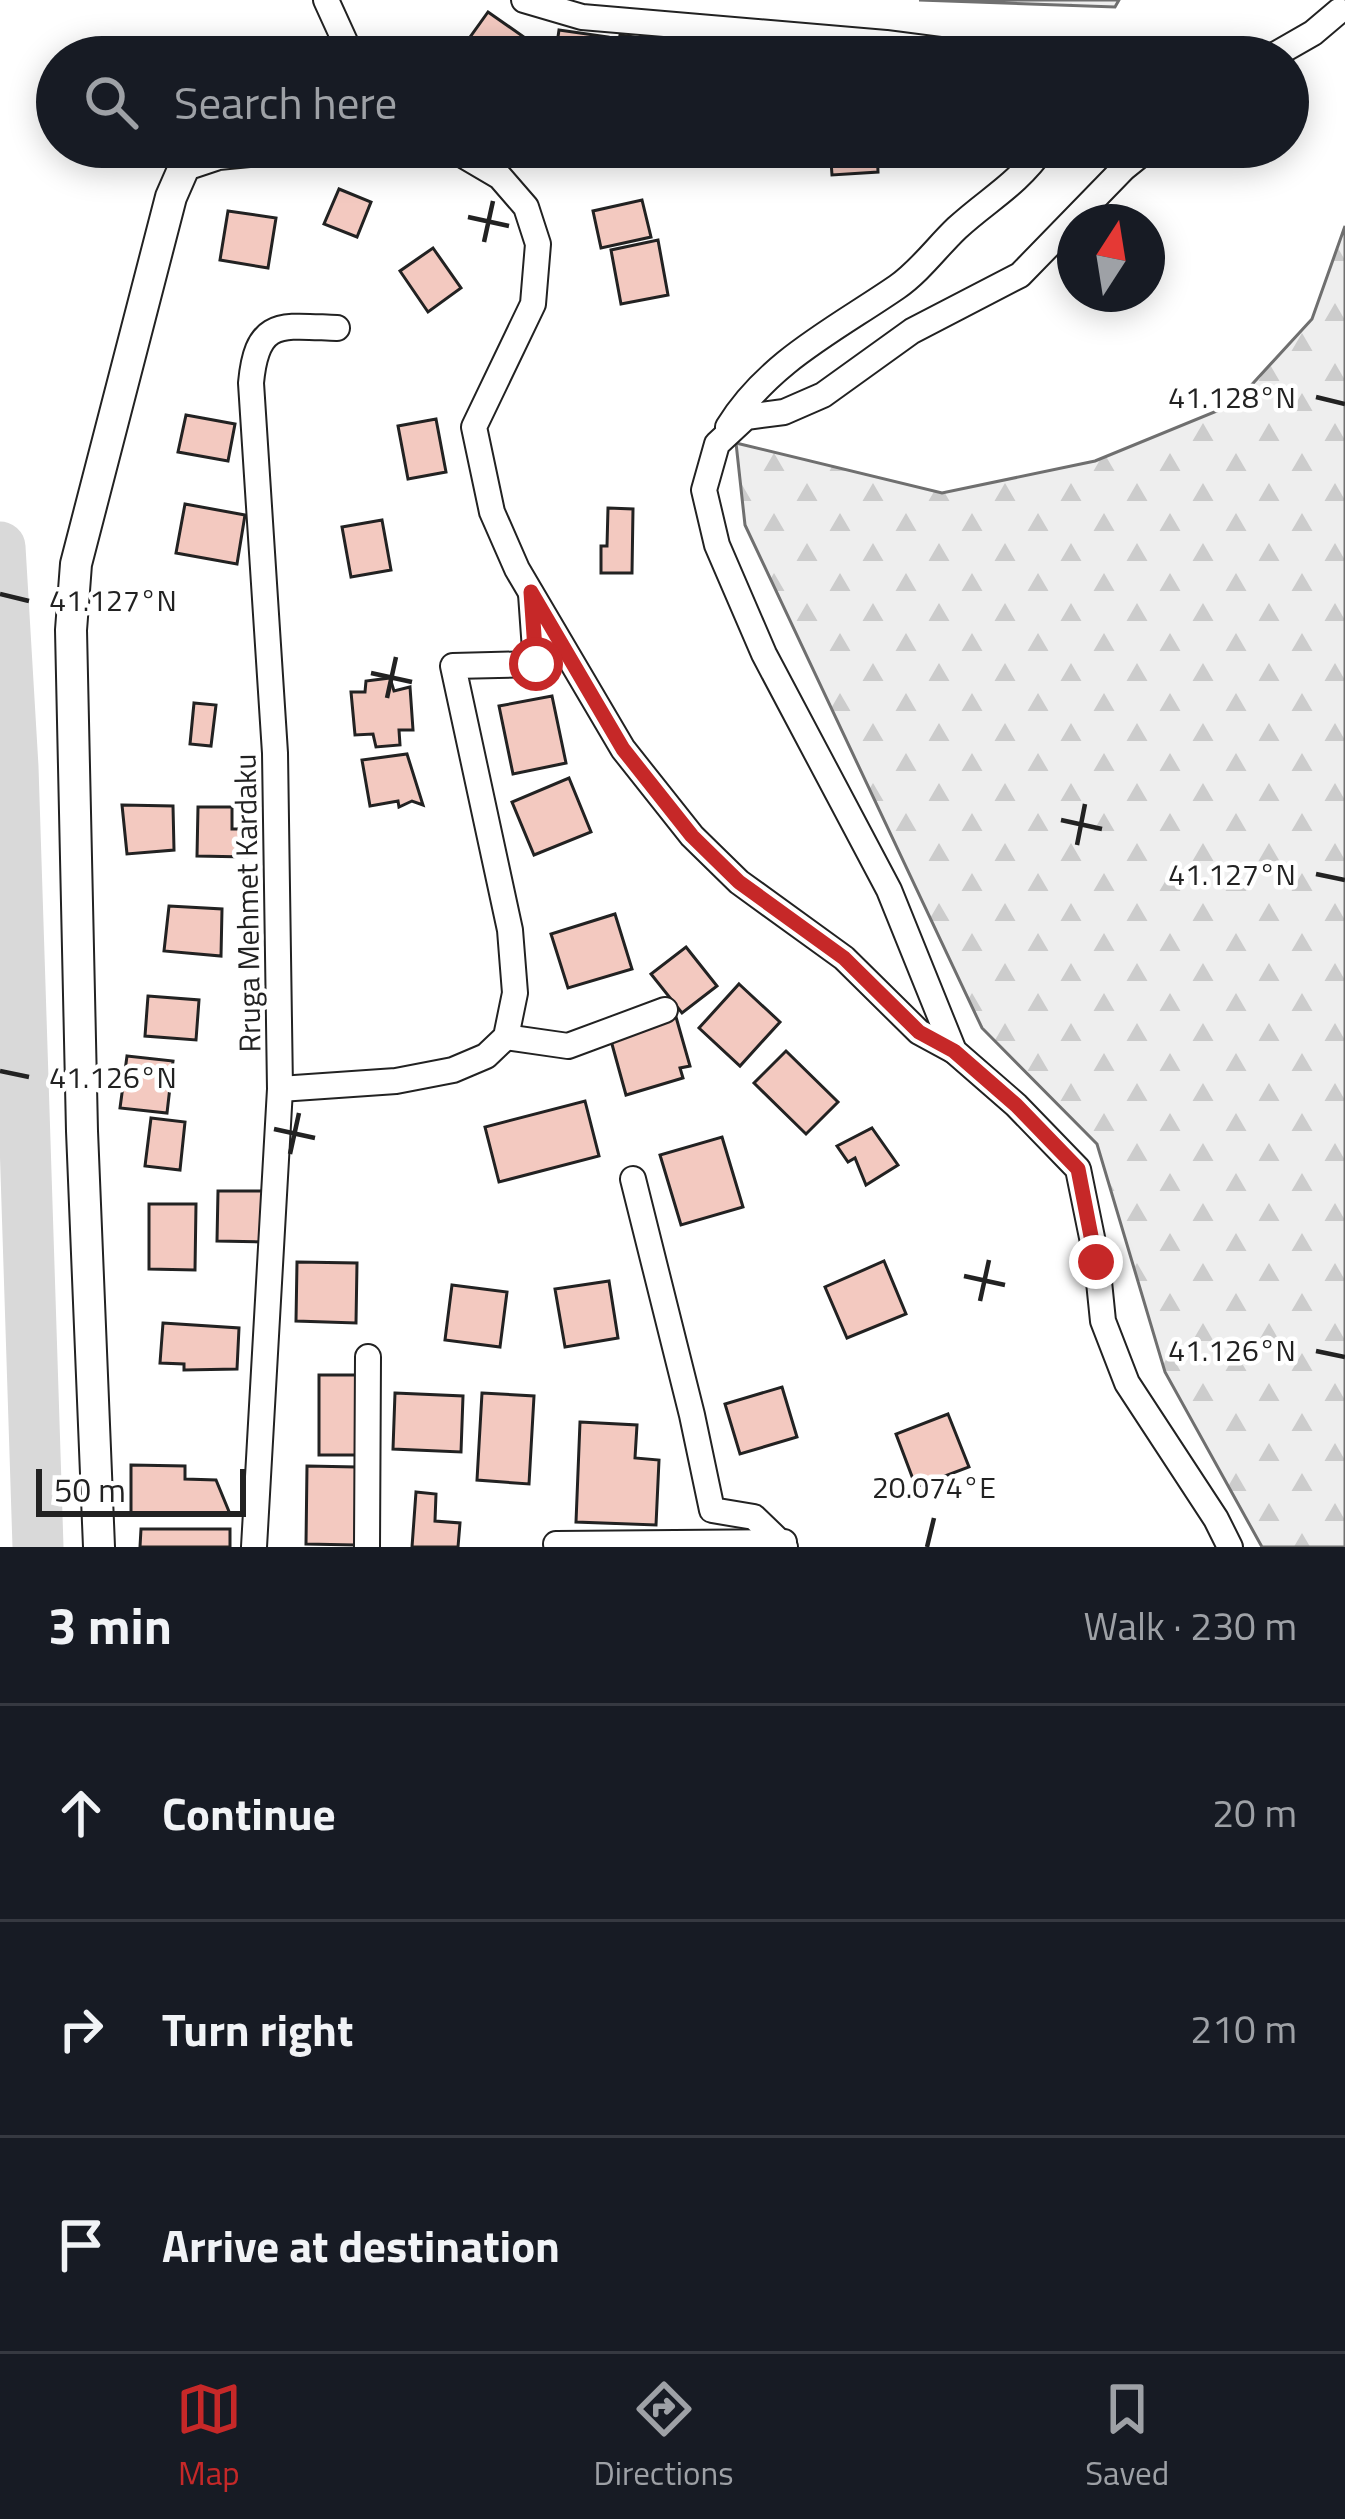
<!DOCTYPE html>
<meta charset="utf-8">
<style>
body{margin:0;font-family:"Titillium Web",sans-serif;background:#20242c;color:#f1f3f6}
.compass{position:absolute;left:1057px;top:204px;width:108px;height:108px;border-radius:50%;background:#171b24;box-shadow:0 6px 30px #0003;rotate:12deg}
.scale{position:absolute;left:36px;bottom:30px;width:210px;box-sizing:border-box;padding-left:12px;border:6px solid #222;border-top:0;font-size:33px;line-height:42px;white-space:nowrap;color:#222;-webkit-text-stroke:9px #fff;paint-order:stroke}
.stop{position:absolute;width:36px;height:36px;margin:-27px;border:9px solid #c62828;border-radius:50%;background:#fff}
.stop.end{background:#c62828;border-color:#fff;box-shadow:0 3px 12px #0008}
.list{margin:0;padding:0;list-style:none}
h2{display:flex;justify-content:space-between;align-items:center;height:156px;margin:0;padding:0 48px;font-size:51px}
h2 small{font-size:39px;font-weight:400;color:#9ea1a6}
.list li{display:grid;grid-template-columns:78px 1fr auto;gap:36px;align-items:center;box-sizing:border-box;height:216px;padding:0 48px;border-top:3px solid #363941}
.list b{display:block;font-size:45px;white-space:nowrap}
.list em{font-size:39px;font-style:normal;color:#9ea1a6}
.icon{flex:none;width:66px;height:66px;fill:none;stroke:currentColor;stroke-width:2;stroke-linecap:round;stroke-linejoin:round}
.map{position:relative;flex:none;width:1345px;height:1547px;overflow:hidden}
.search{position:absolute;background:#171b24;box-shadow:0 6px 30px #0003;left:36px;right:36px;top:36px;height:132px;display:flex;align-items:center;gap:30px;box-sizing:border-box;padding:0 42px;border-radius:66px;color:#9ea1a6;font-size:45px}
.sheet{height:804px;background:#171b24}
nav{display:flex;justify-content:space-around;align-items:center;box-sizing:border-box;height:168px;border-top:3px solid #363941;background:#171b24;font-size:33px;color:#9ea1a6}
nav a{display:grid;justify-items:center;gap:6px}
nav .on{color:#c62828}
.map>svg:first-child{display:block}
</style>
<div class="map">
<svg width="1345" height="1547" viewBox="0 0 1345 1547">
<defs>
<pattern id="forest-firs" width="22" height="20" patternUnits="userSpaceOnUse" patternTransform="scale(3)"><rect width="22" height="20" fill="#eee"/><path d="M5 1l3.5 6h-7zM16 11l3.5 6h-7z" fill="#ccc"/></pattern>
</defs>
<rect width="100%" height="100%" fill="#fff"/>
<g fill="url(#forest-firs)" stroke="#6f6f6f" stroke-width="3">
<polygon points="919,0 1119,0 1115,7"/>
<polygon points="1345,226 1345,1547 1262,1547 1165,1372 1097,1144 982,1028 745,525 736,443 942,493 1095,461 1234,404 1312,319"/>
</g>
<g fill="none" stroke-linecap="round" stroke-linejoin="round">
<polyline stroke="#d9d9d9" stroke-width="51" points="0,547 13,767 38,1547"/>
</g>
<g fill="#f3c9c0" stroke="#222" stroke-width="3">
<polygon points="488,12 531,42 520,57 458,54"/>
<polygon points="559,30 608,37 605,57 555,57"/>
<polygon points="620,35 663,41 660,57 616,57"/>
<polygon points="830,147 877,147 878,172 832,175"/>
<polygon points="989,147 1016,147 1017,149 992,157"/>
<polygon points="339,189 371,202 357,237 324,224"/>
<polygon points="642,200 651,237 601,248 593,211"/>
<polygon points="228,211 276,218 268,268 220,260"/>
<polygon points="658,240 668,295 621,304 611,250"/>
<polygon points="433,248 461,288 428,312 400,271"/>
<polygon points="186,415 235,424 228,461 178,452"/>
<polygon points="436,419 446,472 408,479 398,426"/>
<polygon points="185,504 245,515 237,564 176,553"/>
<polygon points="608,508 633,509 632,573 601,573 601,546 607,546"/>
<polygon points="382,520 391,570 351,577 342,527"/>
<polygon points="390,678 394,691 410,687 413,730 399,730 400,745 376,747 373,734 355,735 351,692 365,692 366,681"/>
<polygon points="552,696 566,763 513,774 499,706"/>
<polygon points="194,703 216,705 211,746 190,744"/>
<polygon points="407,754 423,805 412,801 399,807 398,801 370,806 362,760"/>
<polygon points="569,778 591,832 534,855 512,802"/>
<polygon points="122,805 173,806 174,850 127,854"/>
<polygon points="198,807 232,807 232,829 248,829 247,857 197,856"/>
<polygon points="169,906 222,909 221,956 164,951"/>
<polygon points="615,914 632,969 568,988 551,934"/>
<polygon points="686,947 717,986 682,1013 651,974"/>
<polygon points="739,984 780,1022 740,1066 699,1028"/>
<polygon points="148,996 199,1000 196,1040 145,1036"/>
<polygon points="676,1017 690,1066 680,1068 683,1078 626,1095 610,1037"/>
<polygon points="786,1051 838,1102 806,1134 754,1083"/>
<polygon points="127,1056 173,1061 167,1113 120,1108"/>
<polygon points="585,1101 599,1156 499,1182 485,1127"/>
<polygon points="151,1118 185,1122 180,1170 145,1166"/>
<polygon points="872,1128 898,1165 866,1185 855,1158 848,1162 837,1146"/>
<polygon points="722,1137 743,1207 681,1225 660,1155"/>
<polygon points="218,1191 263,1191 263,1242 217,1241"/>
<polygon points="149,1204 196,1204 195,1270 149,1269"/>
<polygon points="884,1261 906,1314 847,1338 825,1287"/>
<polygon points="297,1262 357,1263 356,1323 296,1321"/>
<polygon points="609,1281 618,1338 565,1347 555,1289"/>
<polygon points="452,1285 507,1292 500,1347 445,1340"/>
<polygon points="163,1323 239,1328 237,1369 184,1370 184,1364 160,1363"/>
<rect x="319" y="1375" width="38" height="80"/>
<polygon points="782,1387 797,1437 740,1454 725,1404"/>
<polygon points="395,1393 463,1396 461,1452 393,1449"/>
<polygon points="482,1393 534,1396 529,1484 477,1480"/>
<polygon points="948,1414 969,1467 916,1487 896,1434"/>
<polygon points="580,1422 637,1425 635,1458 659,1460 656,1525 576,1522"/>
<polygon points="131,1465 185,1466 185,1479 216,1480 230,1514 131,1513"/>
<polygon points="307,1466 356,1467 355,1545 306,1544"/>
<polygon points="416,1492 436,1494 435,1521 460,1523 458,1547 412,1547"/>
<polygon points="141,1529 230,1529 230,1547 140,1547"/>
</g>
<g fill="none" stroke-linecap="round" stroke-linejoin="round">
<defs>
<g id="minor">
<polyline points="326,0 352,57"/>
<polyline points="524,0 582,17 886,43 994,57"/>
<polyline points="1271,57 1313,33 1339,11"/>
<polyline points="449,147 500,177 526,207 538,244 533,304 474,427 492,512 517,569 623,749 692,836 739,882 844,958 919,1032 954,1051"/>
<polyline points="1150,147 1124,168 1020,275 912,331 823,395 784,412 746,417 717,444 704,490 717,545 764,654 889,890 954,1051 1016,1105 1078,1169 1097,1262 1103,1321 1127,1383 1216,1519 1230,1547"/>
<path d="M728 427C768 362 836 329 897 287 920 271 937 247 957 228 991 197 1015 187 1044 147"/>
<polyline points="506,1037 568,1046 665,1010"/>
<polyline points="280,1089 396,1081 453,1070 486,1056 506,1037 515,993 510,930 453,666 536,664 531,594"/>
<polyline points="633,1179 692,1415 712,1510 754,1517 785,1547"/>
<polyline points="556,1544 784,1542"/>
<path d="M254 1547 280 1089 275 753 251 383C257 318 281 326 337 328"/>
<polyline points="367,1547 368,1357"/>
</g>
<g id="tertiary">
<polyline points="348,50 350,57"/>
<polyline points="99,1547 82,1131 71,630 76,564 171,197 185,165 218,154 293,147"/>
</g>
</defs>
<use href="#minor" stroke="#222" stroke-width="28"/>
<use href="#tertiary" stroke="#222" stroke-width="34"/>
<use href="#minor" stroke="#fff" stroke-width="24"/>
<use href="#tertiary" stroke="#fff" stroke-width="30"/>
</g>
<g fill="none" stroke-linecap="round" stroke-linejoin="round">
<polyline stroke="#c62828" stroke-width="15" points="536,664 531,592 623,749 692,836 739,882 844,958 919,1032 954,1051 1016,1105 1078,1169 1096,1262"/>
</g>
<path fill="none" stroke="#222" stroke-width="4.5" d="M468 217 509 226M484 242 493 201M1316 397 1345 404M0 594 29 601M371 673 412 682M387 698 396 657M1061 820 1102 829M1077 845 1085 804M1316 874 1345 880M0 1071 29 1077M274 1129 315 1138M290 1154 299 1113M964 1276 1005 1285M980 1301 989 1260M1316 1351 1345 1357M927 1547 934 1518"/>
<g text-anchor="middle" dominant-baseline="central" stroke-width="9" stroke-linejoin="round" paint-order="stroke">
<g font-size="30" fill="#222" stroke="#fff">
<text transform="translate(247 903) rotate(-91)">Rruga Mehmet Kardaku</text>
</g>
</g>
<g font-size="30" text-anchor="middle" fill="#222" stroke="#fff" stroke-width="9" stroke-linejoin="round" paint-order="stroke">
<text x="1232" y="408">41.128°N</text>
<text x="113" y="611">41.127°N</text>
<text x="1232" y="885">41.127°N</text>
<text x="113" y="1088">41.126°N</text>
<text x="1232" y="1361">41.126°N</text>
<text x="934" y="1498">20.074°E</text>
</g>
</svg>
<svg class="compass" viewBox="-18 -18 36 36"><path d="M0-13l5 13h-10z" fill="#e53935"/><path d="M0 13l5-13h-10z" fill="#9ea1a6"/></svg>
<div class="scale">50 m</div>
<div class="stop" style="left:536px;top:664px"></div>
<div class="stop end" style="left:1096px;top:1262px"></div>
<div class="search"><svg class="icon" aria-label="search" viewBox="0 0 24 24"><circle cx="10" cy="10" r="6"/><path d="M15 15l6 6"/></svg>Search here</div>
</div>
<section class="sheet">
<h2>3 min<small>Walk · 230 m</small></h2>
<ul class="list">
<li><svg class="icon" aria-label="ahead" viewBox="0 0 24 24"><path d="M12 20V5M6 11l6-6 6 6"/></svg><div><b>Continue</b></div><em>20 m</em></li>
<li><svg class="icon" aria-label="right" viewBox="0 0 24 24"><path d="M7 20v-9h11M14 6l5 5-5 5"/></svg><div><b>Turn right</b></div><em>210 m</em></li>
<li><svg class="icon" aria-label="arrive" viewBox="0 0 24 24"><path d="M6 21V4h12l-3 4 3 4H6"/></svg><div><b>Arrive at destination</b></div></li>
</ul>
</section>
<nav>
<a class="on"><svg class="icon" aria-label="map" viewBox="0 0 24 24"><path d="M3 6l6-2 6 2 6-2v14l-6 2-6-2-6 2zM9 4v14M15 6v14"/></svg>Map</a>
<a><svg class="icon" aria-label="directions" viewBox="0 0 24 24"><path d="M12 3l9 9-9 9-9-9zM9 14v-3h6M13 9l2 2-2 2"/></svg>Directions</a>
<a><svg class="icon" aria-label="saved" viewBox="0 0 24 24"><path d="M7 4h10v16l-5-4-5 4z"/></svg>Saved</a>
</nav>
